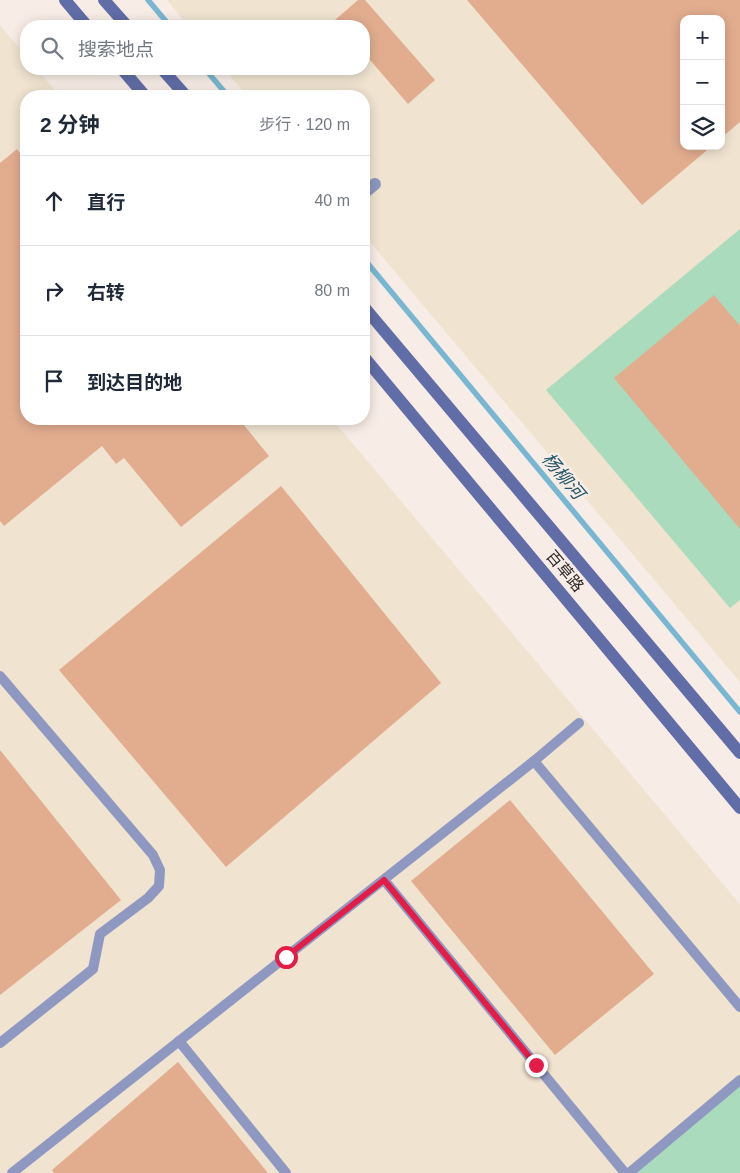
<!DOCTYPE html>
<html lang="zh">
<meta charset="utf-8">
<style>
body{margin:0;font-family:Arial,"Noto Sans SC",sans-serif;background:#f2f2f3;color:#1f2937}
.controls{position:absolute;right:15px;top:15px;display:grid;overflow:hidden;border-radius:10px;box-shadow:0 2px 12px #0003}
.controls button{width:45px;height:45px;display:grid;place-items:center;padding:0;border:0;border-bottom:1px solid #e0e1e3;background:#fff;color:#1f2937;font:25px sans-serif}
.stop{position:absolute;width:15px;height:15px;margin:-11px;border:4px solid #e11d48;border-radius:50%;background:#fff}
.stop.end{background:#e11d48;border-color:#fff;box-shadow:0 1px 5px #0008}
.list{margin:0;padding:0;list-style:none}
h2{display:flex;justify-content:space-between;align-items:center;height:65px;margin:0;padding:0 20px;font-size:21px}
h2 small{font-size:16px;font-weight:400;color:#747a83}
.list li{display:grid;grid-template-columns:32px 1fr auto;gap:15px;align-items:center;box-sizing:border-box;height:90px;padding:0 20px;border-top:1px solid #e0e1e3}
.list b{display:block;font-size:19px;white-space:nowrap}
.list em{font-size:16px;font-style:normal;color:#747a83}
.icon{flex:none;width:28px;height:28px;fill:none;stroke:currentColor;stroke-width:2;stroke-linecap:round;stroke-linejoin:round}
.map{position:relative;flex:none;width:740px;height:1173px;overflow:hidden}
.search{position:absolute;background:#fff;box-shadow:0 2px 12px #0003;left:20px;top:20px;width:350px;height:55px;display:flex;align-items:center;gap:12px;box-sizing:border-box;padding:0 18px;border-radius:20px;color:#747a83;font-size:19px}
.panel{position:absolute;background:#fff;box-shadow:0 2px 12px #0003;left:20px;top:90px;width:350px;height:335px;border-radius:20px}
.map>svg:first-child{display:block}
</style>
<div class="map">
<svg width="740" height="1173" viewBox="0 0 740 1173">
<rect width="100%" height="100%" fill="#f8ede6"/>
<g fill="#f0e4d0" fill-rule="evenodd">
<path d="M167 0H740V682L364 235V96H247L224 69H364V26H188ZM684 19H721V146H684Z"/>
<polygon points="0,25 26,56 26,69 37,69 60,96 26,96 26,419 332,419 740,904 740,1173 0,1173"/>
</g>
<g fill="#a9dbbc">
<polygon points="740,229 740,600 730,608 546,390"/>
<polygon points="740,1081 740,1173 634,1173"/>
</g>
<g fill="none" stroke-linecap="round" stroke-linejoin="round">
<g stroke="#78b7d1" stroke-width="5.5">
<polyline points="148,0 170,26"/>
<polyline points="205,69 228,96"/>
<polyline points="364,259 740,712"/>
</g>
</g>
<g fill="#e2ad8f">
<polygon points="358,0 365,0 435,80 408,104 364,53 364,26 340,26 335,20"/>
<polygon points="467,0 740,0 740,122 721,138 721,19 684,19 684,146 712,146 642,205"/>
<polygon points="17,149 26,161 26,419 239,419 269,456 181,527 124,458 116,464 102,446 4,526 0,521 0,163"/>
<polygon points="714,295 740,326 740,529 614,378"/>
<polygon points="281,486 441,683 226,867 59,670"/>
<polygon points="0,750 121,900 0,995"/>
<polygon points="510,800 654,974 555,1055 411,881"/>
<polygon points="178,1062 268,1173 54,1173 52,1170"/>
</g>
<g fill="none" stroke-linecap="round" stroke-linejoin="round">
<g stroke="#8e98c0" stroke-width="10">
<polyline points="0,676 153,855 160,870 159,886 148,898 100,934 93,969 0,1043"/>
<polyline points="534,761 740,1007"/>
<polyline points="384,880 625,1173"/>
<polyline points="179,1041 286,1173"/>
<polyline points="12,1173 534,761 579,723"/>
<polyline points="629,1173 740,1080"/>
</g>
<polyline stroke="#8e98c0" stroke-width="12" points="364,193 375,184"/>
<g stroke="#616da7" stroke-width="12">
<polyline points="65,0 87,26"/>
<polyline points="104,0 127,26"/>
<polyline points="122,69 145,96"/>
<polyline points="162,69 186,96"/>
<polyline points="364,307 740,753"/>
<polyline points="364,357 740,808"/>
</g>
</g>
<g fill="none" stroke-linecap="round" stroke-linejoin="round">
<polyline stroke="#e11d48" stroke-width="6" points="286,957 384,880 536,1065"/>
</g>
<g text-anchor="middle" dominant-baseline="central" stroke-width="5" stroke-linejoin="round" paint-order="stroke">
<g font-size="16" fill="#2c2826" stroke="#f8ede6">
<text transform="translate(565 571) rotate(50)">百草路</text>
</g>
<g font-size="18" font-style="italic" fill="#225568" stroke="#f8ede6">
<text transform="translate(563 476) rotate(50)">杨柳河</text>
</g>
</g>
</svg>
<div class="controls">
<button>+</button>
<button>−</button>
<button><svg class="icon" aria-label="layers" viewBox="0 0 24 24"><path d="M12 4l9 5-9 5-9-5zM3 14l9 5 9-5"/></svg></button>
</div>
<div class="stop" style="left:286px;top:957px"></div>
<div class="stop end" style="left:536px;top:1065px"></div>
<div class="search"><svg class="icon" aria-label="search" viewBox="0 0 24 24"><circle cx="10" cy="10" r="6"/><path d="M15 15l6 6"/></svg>搜索地点</div>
<section class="panel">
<h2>2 分钟<small>步行 · 120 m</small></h2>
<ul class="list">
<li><svg class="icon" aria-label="ahead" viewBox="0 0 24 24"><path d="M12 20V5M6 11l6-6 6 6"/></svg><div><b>直行</b></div><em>40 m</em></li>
<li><svg class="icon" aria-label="right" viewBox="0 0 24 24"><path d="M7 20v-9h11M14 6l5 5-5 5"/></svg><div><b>右转</b></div><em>80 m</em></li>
<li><svg class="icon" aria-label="arrive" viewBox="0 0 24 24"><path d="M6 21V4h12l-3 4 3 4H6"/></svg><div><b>到达目的地</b></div></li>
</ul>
</section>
</div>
